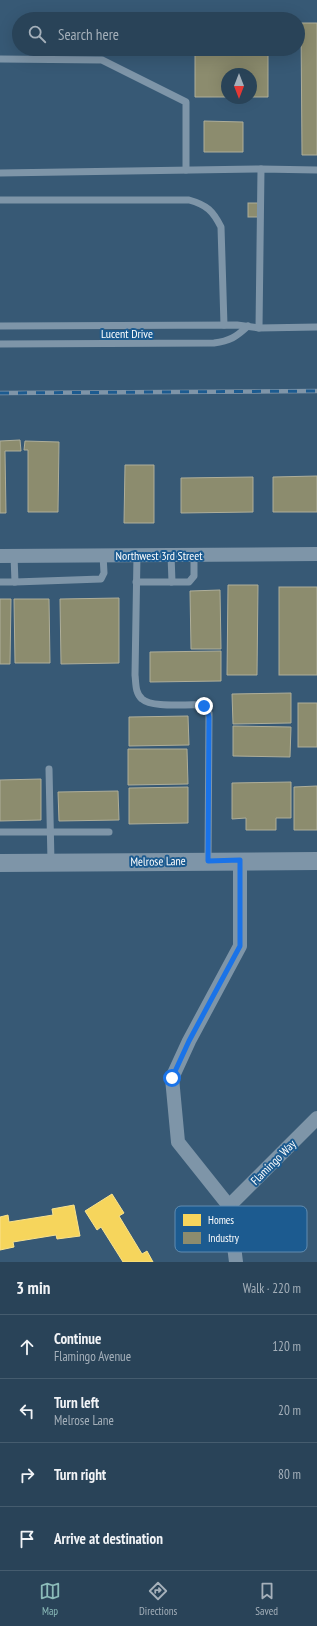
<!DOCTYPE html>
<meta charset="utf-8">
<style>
body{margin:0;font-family:"PT Sans Narrow",sans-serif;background:#314a5e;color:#f1f3f6}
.compass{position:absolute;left:221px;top:68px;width:36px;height:36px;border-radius:50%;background:#294358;box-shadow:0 4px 16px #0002;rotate:180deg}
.stop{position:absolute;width:12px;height:12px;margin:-9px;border:3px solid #1a73e8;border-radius:50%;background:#fff}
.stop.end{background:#1a73e8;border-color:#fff;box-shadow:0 1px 4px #0008}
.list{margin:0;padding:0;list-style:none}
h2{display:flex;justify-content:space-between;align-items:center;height:52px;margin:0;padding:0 16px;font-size:17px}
h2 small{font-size:13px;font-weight:400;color:#a5b0ba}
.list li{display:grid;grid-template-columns:26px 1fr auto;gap:12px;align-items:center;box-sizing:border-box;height:64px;padding:0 16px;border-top:1px solid #455c6e}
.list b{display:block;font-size:15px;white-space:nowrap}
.list p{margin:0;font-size:13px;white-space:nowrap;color:#a5b0ba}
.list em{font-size:13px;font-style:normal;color:#a5b0ba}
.icon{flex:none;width:22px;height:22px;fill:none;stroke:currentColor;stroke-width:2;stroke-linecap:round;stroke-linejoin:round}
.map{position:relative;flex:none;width:317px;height:1262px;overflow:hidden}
.search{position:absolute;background:#294358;box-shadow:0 4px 16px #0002;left:12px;right:12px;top:12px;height:44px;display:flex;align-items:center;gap:10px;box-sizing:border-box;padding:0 14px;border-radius:22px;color:#a5b0ba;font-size:15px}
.sheet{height:308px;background:#294358}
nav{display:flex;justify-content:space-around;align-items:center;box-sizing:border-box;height:56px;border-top:1px solid #455c6e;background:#294358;font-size:11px;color:#a5b0ba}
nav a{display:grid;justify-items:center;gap:2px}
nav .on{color:#8bbbb9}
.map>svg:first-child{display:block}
</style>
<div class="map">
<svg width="317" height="1262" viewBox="0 0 317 1262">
<rect width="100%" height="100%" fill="#375975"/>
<g fill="#f6d55c" stroke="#f9e28d">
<polygon points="112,1194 124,1213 119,1216 142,1254 147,1251 153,1262 123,1262 101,1227 97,1230 85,1211"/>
<polygon points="74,1205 80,1236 57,1239 56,1235 13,1242 14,1247 0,1250 0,1217 8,1215 9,1222 53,1215 52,1209"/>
</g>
<g fill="#8c8c6e" stroke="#aeae9a">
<polygon points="301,23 317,23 317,155 302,155"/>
<polygon points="195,49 268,49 268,97 251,97 251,74 227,74 227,97 195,97"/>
<polygon points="204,121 243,122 243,152 204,152"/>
<rect x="248" y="203" width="10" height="14"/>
<polygon points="20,440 21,451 5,451 6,513 0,513 0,441"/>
<polygon points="25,441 59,442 58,512 28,512 28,450 24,450"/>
<polygon points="125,465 154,465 154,523 124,523"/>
<polygon points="317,476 317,512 273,512 273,477"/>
<polygon points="253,477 253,512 181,513 181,478"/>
<polygon points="228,585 258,585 257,675 227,675"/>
<rect x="279" y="587" width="38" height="88"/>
<polygon points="220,590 221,649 191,649 190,591"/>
<polygon points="119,598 119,663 61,664 60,599"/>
<polygon points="0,599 11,599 10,664 0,664"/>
<polygon points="14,599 49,599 50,663 15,663"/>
<polygon points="221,651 221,681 150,682 150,652"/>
<polygon points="291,693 291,723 233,724 232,694"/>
<rect x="298" y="703" width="19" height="44"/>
<polygon points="188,716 189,745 129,746 129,717"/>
<polygon points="233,726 291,727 290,757 233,756"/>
<polygon points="128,749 187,749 188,784 128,785"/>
<polygon points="41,779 41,820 0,821 0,780"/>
<polygon points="291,782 291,818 276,818 276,830 246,830 246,818 232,819 232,783"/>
<polygon points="317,786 317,830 294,830 294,787"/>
<polygon points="188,787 188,823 129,824 129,788"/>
<polygon points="118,791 119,820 59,821 58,792"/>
</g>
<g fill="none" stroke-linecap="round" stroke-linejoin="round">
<g stroke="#7e95a8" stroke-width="7">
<polyline points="0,59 102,60 186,102 186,170"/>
<polyline points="0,173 261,169"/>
<path d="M0 200H189C207 205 213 211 221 227L224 325"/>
<polyline points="0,326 237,325 259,328 317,327"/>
<polyline points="259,328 261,169 317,170"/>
<path d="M0 344 214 343C230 341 236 337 248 326"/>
<path d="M137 555 135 675C136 683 135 693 142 699 152 708 186 704 200 705L207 709 209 713 208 861"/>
<polyline points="171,555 172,582"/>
<polyline points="14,556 15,582 101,579 104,573 103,555"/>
<polyline points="0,582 15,582"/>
<polyline points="136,582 189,582 194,576 194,555"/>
<polyline points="49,769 51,862"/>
<polyline points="0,832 109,832"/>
</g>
<g stroke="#7e95a8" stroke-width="14">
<polyline points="0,556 317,554"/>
<polyline points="229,1206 317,1118"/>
<polyline points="236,1262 229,1206 178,1142 172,1078 189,1041 240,946 240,860"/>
</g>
<polyline stroke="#7e95a8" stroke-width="18" points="0,863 317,861"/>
<defs>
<polyline id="rail" points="0,393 317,391"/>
</defs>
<use href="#rail" stroke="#7f95a8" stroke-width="4.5"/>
<use href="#rail" stroke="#1c5b90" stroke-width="3" stroke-dasharray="9" stroke-linecap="butt"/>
</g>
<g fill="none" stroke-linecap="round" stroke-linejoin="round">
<polyline stroke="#1a73e8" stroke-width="5" points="172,1078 189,1041 240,946 240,860 208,861 209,717 207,709 204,706"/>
</g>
<g text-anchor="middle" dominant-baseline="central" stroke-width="4" stroke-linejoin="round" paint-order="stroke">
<g font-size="12" fill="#fff" stroke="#1c5b90">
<text x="127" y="333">Lucent Drive</text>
<text x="159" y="555">Northwest 3rd Street</text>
<text transform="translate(158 861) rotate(-1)">Melrose Lane</text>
<text transform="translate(273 1162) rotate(-45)">Flamingo Way</text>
</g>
</g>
<rect x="175" y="1206" width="132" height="46" rx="6" fill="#1c5b90" stroke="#608cb1" stroke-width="1"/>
<rect x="183" y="1214" width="18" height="12" fill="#f6d55c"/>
<rect x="183" y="1232" width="18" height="12" fill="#8c8c6e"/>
<g font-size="11" fill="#fff">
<text x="208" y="1224">Homes</text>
<text x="208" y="1242">Industry</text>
</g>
</svg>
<svg class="compass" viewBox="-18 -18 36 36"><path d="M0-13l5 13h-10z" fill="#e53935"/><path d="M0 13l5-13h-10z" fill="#a5b0ba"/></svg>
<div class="stop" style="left:172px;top:1078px"></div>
<div class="stop end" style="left:204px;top:706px"></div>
<div class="search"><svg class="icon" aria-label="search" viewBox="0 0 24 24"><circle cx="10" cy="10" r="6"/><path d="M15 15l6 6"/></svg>Search here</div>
</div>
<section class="sheet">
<h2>3 min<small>Walk · 220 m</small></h2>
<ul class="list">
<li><svg class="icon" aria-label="ahead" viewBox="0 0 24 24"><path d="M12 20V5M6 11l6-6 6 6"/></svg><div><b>Continue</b><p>Flamingo Avenue</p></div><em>120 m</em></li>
<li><svg class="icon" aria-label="left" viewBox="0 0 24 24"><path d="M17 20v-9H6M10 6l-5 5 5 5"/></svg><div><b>Turn left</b><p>Melrose Lane</p></div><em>20 m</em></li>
<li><svg class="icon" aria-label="right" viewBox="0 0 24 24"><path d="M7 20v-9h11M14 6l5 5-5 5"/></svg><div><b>Turn right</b></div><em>80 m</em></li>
<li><svg class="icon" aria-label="arrive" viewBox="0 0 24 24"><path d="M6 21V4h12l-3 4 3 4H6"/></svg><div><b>Arrive at destination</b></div></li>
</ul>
</section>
<nav>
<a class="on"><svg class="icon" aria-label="map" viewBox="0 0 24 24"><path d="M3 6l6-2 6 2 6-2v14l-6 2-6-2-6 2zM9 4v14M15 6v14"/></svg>Map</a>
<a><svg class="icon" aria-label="directions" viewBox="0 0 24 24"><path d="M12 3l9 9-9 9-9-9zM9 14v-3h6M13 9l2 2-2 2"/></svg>Directions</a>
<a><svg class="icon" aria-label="saved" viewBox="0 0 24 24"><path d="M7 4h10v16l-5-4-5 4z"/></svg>Saved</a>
</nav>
